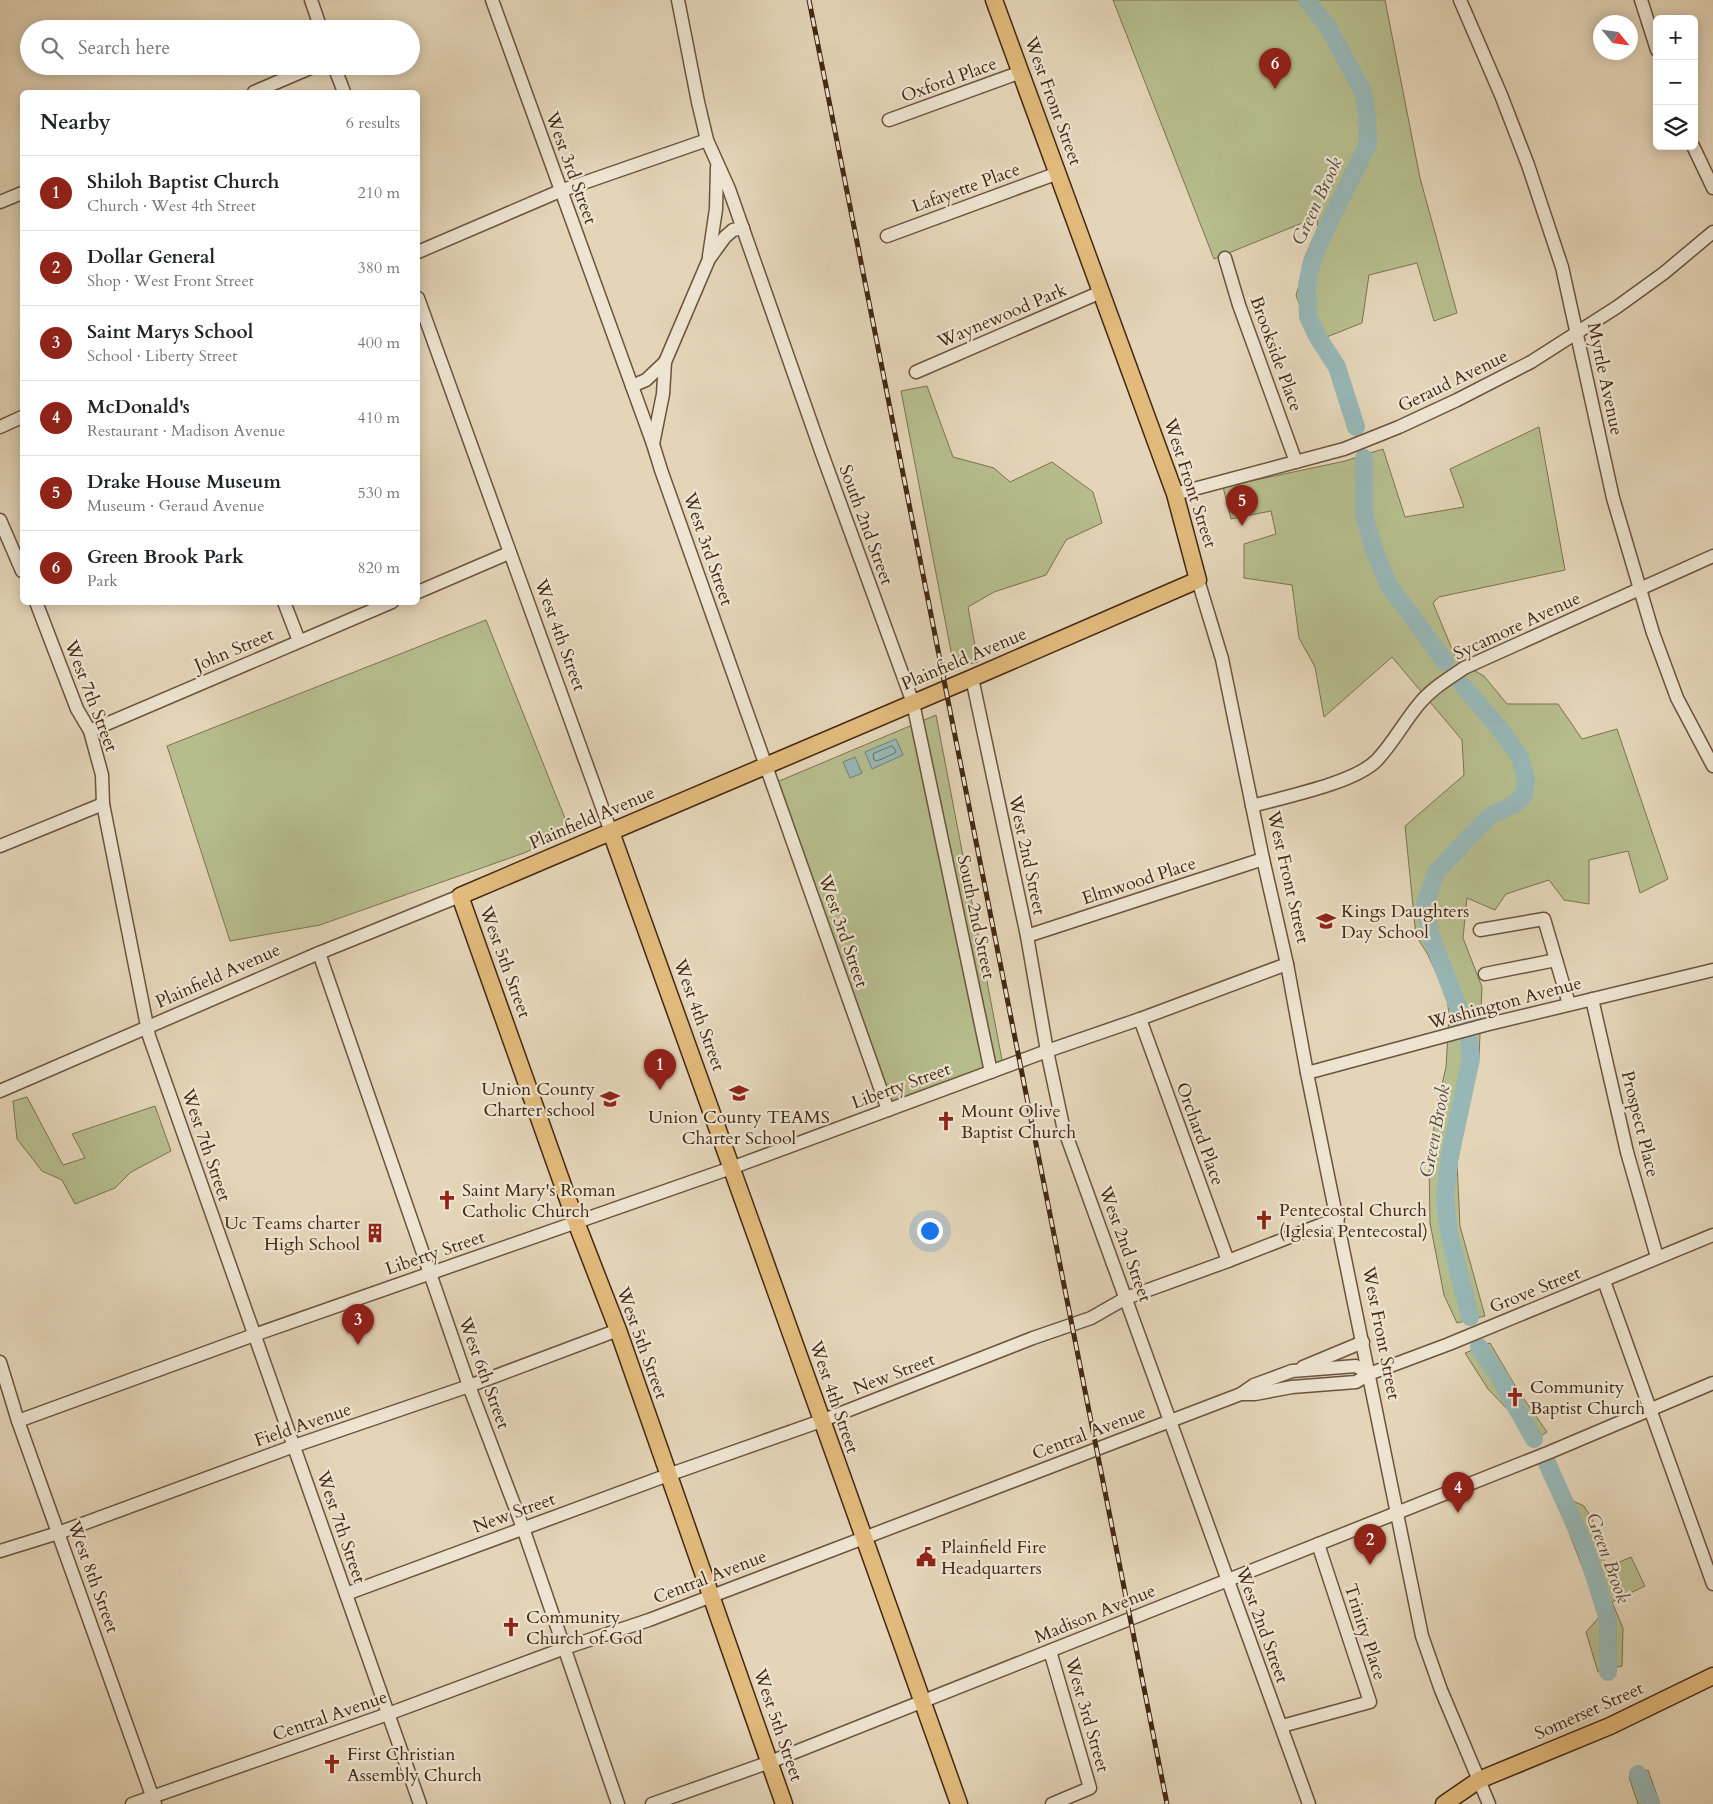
<!DOCTYPE html>
<meta charset="utf-8">
<style>
body{margin:0;font-family:Cardo,serif;background:#f6f6f6;color:#202124}
.controls{position:absolute;right:15px;top:15px;display:grid;overflow:hidden;border-radius:8px;box-shadow:0 2px 12px #0003}
.controls button{width:45px;height:45px;display:grid;place-items:center;padding:0;border:0;border-bottom:1px solid #e0e0e0;background:#fff;color:#202124;font:25px sans-serif}
.compass{position:absolute;left:1593px;top:15px;width:45px;height:45px;border-radius:50%;background:#fff;box-shadow:0 2px 12px #0003;rotate:119deg}
.you{position:absolute;left:929px;top:1230px;width:18px;height:18px;margin:-12px;border:4px solid #fff;border-radius:50%;background:#1a73e8;box-shadow:0 0 0 8px #1a73e833}
.badge{display:grid;place-items:center;width:32px;height:32px;border-radius:50%;background:#8f2418;color:#fff;font-size:16px;font-weight:700}
.pin{position:absolute;translate:-50% -41px;filter:drop-shadow(0 1px 2px #0008)}
.pin::after{content:'';position:absolute;top:26px;width:18px;height:15px;background:inherit;clip-path:polygon(0 0,100% 0,50% 100%)}
.list{margin:0;padding:0;list-style:none}
h2{display:flex;justify-content:space-between;align-items:center;height:65px;margin:0;padding:0 20px;font-size:21px}
h2 small{font-size:16px;font-weight:400;color:#757577}
.list li{display:grid;grid-template-columns:32px 1fr auto;gap:15px;align-items:center;box-sizing:border-box;height:75px;padding:0 20px;border-top:1px solid #e0e0e0}
.list b{display:block;font-size:19px;white-space:nowrap}
.list p{margin:0;font-size:16px;white-space:nowrap;color:#757577}
.list em{font-size:16px;font-style:normal;color:#757577}
.icon{flex:none;width:28px;height:28px;fill:none;stroke:currentColor;stroke-width:2;stroke-linecap:round;stroke-linejoin:round}
.map{position:relative;flex:none;width:1713px;height:1804px;overflow:hidden}
.search{position:absolute;background:#fff;box-shadow:0 2px 12px #0003;left:20px;top:20px;width:400px;height:55px;display:flex;align-items:center;gap:12px;box-sizing:border-box;padding:0 18px;border-radius:28px;color:#757577;font-size:19px}
.panel{position:absolute;background:#fff;box-shadow:0 2px 12px #0003;left:20px;top:90px;width:400px;height:515px;border-radius:8px}
.map>svg:first-child{display:block}
</style>
<div class="map">
<svg width="1713" height="1804" viewBox="0 0 1713 1804">
<rect width="100%" height="100%" fill="#e4d5b8"/>
<filter id="stains"><feTurbulence type="fractalNoise" baseFrequency=".004" numOctaves="4"/><feColorMatrix values="0 0 0 0 .2 0 0 0 0 .09 0 0 0 0 .02 0 0 0 .5 -.17"/></filter>
<radialGradient id="worn" r=".72"><stop offset=".6" stop-color="#630" stop-opacity="0"/><stop offset="1" stop-color="#630" stop-opacity=".3"/></radialGradient>
<g fill="#b6bd8d" stroke="#7d7250">
<polygon points="1113,0 1385,0 1420,178 1457,313 1434,321 1417,263 1369,275 1362,323 1314,342 1296,295 1318,227 1317,217 1214,259"/>
<polygon points="927,386 953,457 994,468 1010,482 1052,462 1093,492 1102,523 1066,540 1046,575 994,592 968,607 978,662 954,667 901,391"/>
<polygon points="1539,427 1565,570 1439,597 1433,603 1457,661 1484,676 1507,704 1558,704 1582,739 1617,729 1668,879 1640,893 1628,851 1589,860 1589,904 1564,900 1549,880 1506,894 1495,910 1467,898 1463,938 1482,987 1479,1058 1457,1163 1460,1226 1485,1316 1457,1323 1444,1295 1430,1223 1429,1163 1437,1106 1446,1067 1449,1016 1447,995 1427,953 1416,936 1405,826 1464,775 1462,740 1392,657 1324,717 1315,667 1299,638 1292,585 1244,578 1244,544 1276,534 1271,511 1231,519 1223,487 1345,461 1383,449 1405,517 1464,507 1450,469"/>
<polygon points="486,620 570,831 524,853 320,925 230,941 167,746"/>
<polygon points="936,715 1003,1065 889,1107 772,784"/>
<polygon points="27,1097 63,1165 85,1158 72,1134 155,1106 171,1151 131,1172 115,1188 75,1204 62,1180 42,1171 17,1139 13,1101"/>
<polygon points="1490,1343 1517,1389 1547,1432 1531,1442 1517,1419 1488,1389 1465,1353"/>
<polygon points="1573,1501 1584,1506 1595,1524 1606,1568 1631,1557 1645,1586 1612,1602 1623,1628 1622,1666 1598,1672 1586,1632 1601,1615 1558,1504"/>
<polygon points="1648,1770 1660,1804 1638,1804 1629,1777"/>
</g>
<g fill="#97b7b6" stroke="#767e75">
<polygon points="896,739 903,755 872,769 865,752"/>
<polygon points="855,757 862,773 850,778 843,762"/>
</g>
<g fill="none" stroke-linecap="round" stroke-linejoin="round">
<polygon stroke="#6e7064" stroke-width="1" points="892,746 896,751 895,753 877,761 874,760 873,754"/>
<g stroke="#97b7b6" stroke-width="18">
<polyline points="1307,0 1328,27 1363,92 1367,115 1368,144 1326,229 1312,261 1307,285 1308,317 1317,336 1337,367 1356,427"/>
<polyline points="1364,458 1364,514 1374,550 1388,584 1445,662"/>
<polyline points="1463,1020 1429,931 1425,904 1436,873 1466,840 1490,816 1513,805 1524,795 1526,779 1520,757 1499,728 1463,686"/>
<polyline points="1469,1041 1471,1059 1450,1155 1445,1198 1449,1233 1470,1317"/>
<polyline points="1479,1347 1500,1378 1534,1439"/>
<polyline points="1547,1463 1585,1547 1608,1619 1608,1672"/>
<polyline points="1638,1774 1651,1804"/>
</g>
<defs>
<g id="minor">
<polyline points="311,0 321,29"/>
<polyline points="492,0 653,444 661,470 888,1110"/>
<polyline points="678,0 698,102 707,140 729,189 821,451 913,703 991,1072"/>
<polyline points="1460,0 1501,95 1528,165 1562,267 1613,498 1653,633 1677,698 1713,766"/>
<polyline points="1641,0 1657,50"/>
<polyline points="334,66 344,92"/>
<polyline points="254,92 315,66"/>
<polyline points="889,120 1021,72"/>
<polyline points="1693,146 1713,188"/>
<polyline points="0,202 22,193"/>
<polyline points="887,236 1058,173"/>
<polyline points="418,252 560,191 707,140"/>
<polyline points="709,256 716,209 717,167"/>
<polyline points="1225,258 1239,305 1296,462"/>
<polyline points="418,298 611,832"/>
<polyline points="916,372 1101,292"/>
<polyline points="632,386 646,380 665,362"/>
<polyline points="0,427 22,417"/>
<polyline points="653,444 663,394 665,362 709,259 725,237 733,230 743,228"/>
<polyline points="1175,494 1344,449 1399,427 1457,400 1531,362 1617,307 1664,273 1713,232"/>
<polyline points="0,520 22,571"/>
<polyline points="1198,580 1222,659 1263,859 1287,964 1307,1073 1422,1636 1441,1690 1489,1804"/>
<polyline points="418,592 509,553"/>
<polyline points="36,602 77,709 90,731 102,775 103,804 149,1036 420,1804"/>
<polyline points="284,602 299,641"/>
<polyline points="972,678 1027,936 1047,1051 1063,1126 1309,1804"/>
<polyline points="90,731 392,602"/>
<path d="M1252 806C1284 797 1355 783 1377 760 1393 743 1404 722 1419 704 1431 689 1448 679 1464 668L1713 556"/>
<polyline points="0,846 103,804"/>
<polyline points="1480,930 1544,919 1569,1004"/>
<polyline points="1027,936 1263,859"/>
<polyline points="319,953 469,1386 523,1528 618,1804"/>
<polyline points="1485,974 1556,960"/>
<polyline points="1592,999 1627,1152 1657,1257"/>
<polyline points="1140,1019 1228,1261"/>
<polyline points="1307,1073 1485,1025 1713,970"/>
<polyline points="0,1091 319,953 460,896"/>
<polyline points="1604,1281 1713,1584"/>
<polyline points="0,1362 18,1421 155,1804"/>
<polyline points="1303,1367 1363,1342"/>
<polyline points="1241,1394 1255,1394 1292,1387 1356,1382 1369,1374 1449,1344 1713,1235"/>
<polyline points="18,1421 254,1335 731,1168 1047,1051 1140,1019 1287,964"/>
<polyline points="0,1551 58,1533 294,1446 469,1386 618,1330"/>
<polyline points="346,1594 668,1475 821,1421 1033,1338 1091,1318 1126,1298 1228,1261 1338,1218"/>
<polyline points="1050,1651 1090,1788 1052,1804"/>
<polyline points="1282,1726 1370,1702 1318,1544"/>
<polyline points="132,1804 388,1714 565,1648 649,1620 1241,1394 1254,1385 1292,1371 1356,1366 1369,1374"/>
<polyline points="652,1804 770,1762 1550,1452 1713,1383"/>
</g>
<g id="major">
<path d="M611 832C729 1156 843 1480 959 1804"/>
<polyline points="784,1804 618,1330 576,1222 460,896 972,678 1198,580 1175,494 994,0"/>
<polyline points="1444,1804 1479,1780 1610,1726 1713,1676"/>
</g>
</defs>
<use href="#minor" stroke="#6c533c" stroke-width="15"/>
<use href="#major" stroke="#442813" stroke-width="19"/>
<use href="#minor" stroke="#ede4d1" stroke-width="12"/>
<use href="#major" stroke="#e2ba7c" stroke-width="16"/>
<defs>
<polyline id="rail" points="809,0 1167,1804"/>
</defs>
<use href="#rail" stroke="#442813" stroke-width="5"/>
<use href="#rail" stroke="#ede4d1" stroke-width="3" stroke-dasharray="9" stroke-linecap="butt"/>
</g>
<defs>
<symbol id="school-bare" viewBox="-9 -9 18 18"><path d="M0-5L7-2L0 1L-7-2ZM-4 1L0 2.5L4 1V4Q0 6-4 4Z" fill="#8f2418" stroke="#ede4d1" stroke-width="2.5" paint-order="stroke"/></symbol>
<symbol id="church-bare" viewBox="-9 -9 18 18"><path d="M-1.2-6h2.4v3.5h3.3v2.4h-3.3V6h-2.4V-.1h-3.3v-2.4h3.3Z" fill="#8f2418" stroke="#ede4d1" stroke-width="2.5" paint-order="stroke"/></symbol>
<symbol id="building-bare" viewBox="-9 -9 18 18"><path d="M-4-6H4V6H1V3H-1V6H-4ZM-2.5-4.3h1.7v1.8h-1.7ZM.8-4.3h1.7v1.8H.8ZM-2.5-1h1.7V.8h-1.7ZM.8-1h1.7V.8H.8Z" fill="#8f2418" stroke="#ede4d1" stroke-width="2.5" paint-order="stroke"/></symbol>
<symbol id="civic-bare" viewBox="-9 -9 18 18"><path d="M-.6-6.5H3V-4.5H.6V-3L4-1V1h2V6H-6V1h2V-1L-.6-3ZM-1.2 2.5V6h2.4V2.5Z" fill="#8f2418" stroke="#ede4d1" stroke-width="2.5" paint-order="stroke"/></symbol>
</defs>
<g fill-rule="evenodd">
<use href="#school-bare" x="1312" y="907" width="28" height="28"/>
<use href="#school-bare" x="725" y="1079" width="28" height="28"/>
<use href="#school-bare" x="596" y="1085" width="28" height="28"/>
<use href="#church-bare" x="932" y="1107" width="28" height="28"/>
<use href="#church-bare" x="433" y="1186" width="28" height="28"/>
<use href="#church-bare" x="1250" y="1206" width="28" height="28"/>
<use href="#building-bare" x="361" y="1219" width="28" height="28"/>
<use href="#church-bare" x="1501" y="1383" width="28" height="28"/>
<use href="#civic-bare" x="912" y="1543" width="28" height="28"/>
<use href="#church-bare" x="497" y="1613" width="28" height="28"/>
<use href="#church-bare" x="318" y="1750" width="28" height="28"/>
</g>
<g text-anchor="middle" dominant-baseline="central" stroke-width="4.5" stroke-linejoin="round" paint-order="stroke">
<g font-size="18" fill="#442813" stroke="#ede4d1">
<text transform="translate(949 80) rotate(-20)">Oxford Place</text>
<text transform="translate(1053 101) rotate(70)">West Front Street</text>
<text transform="translate(571 168) rotate(70)">West 3rd Street</text>
<text transform="translate(966 188) rotate(-20)">Lafayette Place</text>
<text transform="translate(1002 316) rotate(-23)">Waynewood Park</text>
<text transform="translate(1276 354) rotate(70)">Brookside Place</text>
<text transform="translate(1605 379) rotate(78)">Myrtle Avenue</text>
<text transform="translate(1453 381) rotate(-26)">Geraud Avenue</text>
<text transform="translate(1190 483) rotate(72)">West Front Street</text>
<text transform="translate(866 525) rotate(70)">South 2nd Street</text>
<text transform="translate(708 549) rotate(71)">West 3rd Street</text>
<text transform="translate(1517 626) rotate(-25)">Sycamore Avenue</text>
<text transform="translate(560 635) rotate(70)">West 4th Street</text>
<text transform="translate(234 650) rotate(-23)">John Street</text>
<text transform="translate(964 659) rotate(-23)">Plainfield Avenue</text>
<text transform="translate(91 696) rotate(69)">West 7th Street</text>
<text transform="translate(592 818) rotate(-23)">Plainfield Avenue</text>
<text transform="translate(1027 855) rotate(78)">West 2nd Street</text>
<text transform="translate(1288 877) rotate(77)">West Front Street</text>
<text transform="translate(1139 881) rotate(-18)">Elmwood Place</text>
<text transform="translate(976 917) rotate(78)">South 2nd Street</text>
<text transform="translate(843 931) rotate(71)">West 3rd Street</text>
<text transform="translate(505 962) rotate(70)">West 5th Street</text>
<text transform="translate(218 976) rotate(-24)">Plainfield Avenue</text>
<text transform="translate(1505 1003) rotate(-15)">Washington Avenue</text>
<text transform="translate(699 1015) rotate(70)">West 4th Street</text>
<text transform="translate(901 1086) rotate(-20)">Liberty Street</text>
<text transform="translate(1640 1124) rotate(76)">Prospect Place</text>
<text transform="translate(1200 1134) rotate(70)">Orchard Place</text>
<text transform="translate(206 1145) rotate(71)">West 7th Street</text>
<text transform="translate(1125 1244) rotate(70)">West 2nd Street</text>
<text transform="translate(435 1253) rotate(-19)">Liberty Street</text>
<text transform="translate(1535 1290) rotate(-22)">Grove Street</text>
<text transform="translate(1381 1333) rotate(79)">West Front Street</text>
<text transform="translate(642 1343) rotate(70)">West 5th Street</text>
<text transform="translate(484 1373) rotate(70)">West 6th Street</text>
<text transform="translate(894 1374) rotate(-21)">New Street</text>
<text transform="translate(834 1397) rotate(71)">West 4th Street</text>
<text transform="translate(303 1425) rotate(-19)">Field Avenue</text>
<text transform="translate(1089 1433) rotate(-21)">Central Avenue</text>
<text transform="translate(514 1513) rotate(-20)">New Street</text>
<text transform="translate(341 1527) rotate(71)">West 7th Street</text>
<text transform="translate(93 1577) rotate(70)">West 8th Street</text>
<text transform="translate(710 1577) rotate(-21)">Central Avenue</text>
<text transform="translate(1095 1614) rotate(-22)">Madison Avenue</text>
<text transform="translate(1262 1625) rotate(70)">West 2nd Street</text>
<text transform="translate(1365 1632) rotate(72)">Trinity Place</text>
<text transform="translate(1589 1711) rotate(-24)">Somerset Street</text>
<text transform="translate(1087 1715) rotate(74)">West 3rd Street</text>
<text transform="translate(330 1716) rotate(-19)">Central Avenue</text>
<text transform="translate(778 1725) rotate(71)">West 5th Street</text>
</g>
<g font-size="18" fill="#442813" stroke="#ede4d1" text-anchor="start">
<text x="1341" y="911">Kings Daughters<tspan x="1341" dy="21">Day School</tspan></text>
<text x="595" y="1089" text-anchor="end">Union County<tspan x="595" dy="21">Charter school</tspan></text>
<text x="961" y="1111">Mount Olive<tspan x="961" dy="21">Baptist Church</tspan></text>
<text x="739" y="1117" text-anchor="middle">Union County TEAMS<tspan x="739" dy="21">Charter School</tspan></text>
<text x="462" y="1190">Saint Mary's Roman<tspan x="462" dy="21">Catholic Church</tspan></text>
<text x="1279" y="1210">Pentecostal Church<tspan x="1279" dy="21">(Iglesia Pentecostal)</tspan></text>
<text x="360" y="1223" text-anchor="end">Uc Teams charter<tspan x="360" dy="21">High School</tspan></text>
<text x="1530" y="1387">Community<tspan x="1530" dy="21">Baptist Church</tspan></text>
<text x="941" y="1547">Plainfield Fire<tspan x="941" dy="21">Headquarters</tspan></text>
<text x="526" y="1617">Community<tspan x="526" dy="21">Church of God</tspan></text>
<text x="347" y="1754">First Christian<tspan x="347" dy="21">Assembly Church</tspan></text>
</g>
<g font-size="19" font-style="italic" fill="#594c3c" stroke="#ede4d1">
<text transform="translate(1317 201) rotate(-65)">Green Brook</text>
<text transform="translate(1435 1131) rotate(-79)">Green Brook</text>
<text transform="translate(1608 1558) rotate(70)">Green Brook</text>
</g>
</g>
<rect width="100%" height="100%" filter="url(#stains)"/>
<rect width="100%" height="100%" fill="url(#worn)"/>
</svg>
<div class="controls">
<button>+</button>
<button>−</button>
<button><svg class="icon" aria-label="layers" viewBox="0 0 24 24"><path d="M12 4l9 5-9 5-9-5zM3 14l9 5 9-5"/></svg></button>
</div>
<svg class="compass" viewBox="-18 -18 36 36"><path d="M0-13l5 13h-10z" fill="#e53935"/><path d="M0 13l5-13h-10z" fill="#757577"/></svg>
<div class="you"></div>
<div class="pin badge" style="left:660px;top:1090px">1</div>
<div class="pin badge" style="left:1370px;top:1565px">2</div>
<div class="pin badge" style="left:358px;top:1345px">3</div>
<div class="pin badge" style="left:1458px;top:1513px">4</div>
<div class="pin badge" style="left:1242px;top:526px">5</div>
<div class="pin badge" style="left:1275px;top:89px">6</div>
<div class="search"><svg class="icon" aria-label="search" viewBox="0 0 24 24"><circle cx="10" cy="10" r="6"/><path d="M15 15l6 6"/></svg>Search here</div>
<section class="panel">
<h2>Nearby<small>6 results</small></h2>
<ul class="list">
<li><span class="badge">1</span><div><b>Shiloh Baptist Church</b><p>Church · West 4th Street</p></div><em>210 m</em></li>
<li><span class="badge">2</span><div><b>Dollar General</b><p>Shop · West Front Street</p></div><em>380 m</em></li>
<li><span class="badge">3</span><div><b>Saint Marys School</b><p>School · Liberty Street</p></div><em>400 m</em></li>
<li><span class="badge">4</span><div><b>McDonald's</b><p>Restaurant · Madison Avenue</p></div><em>410 m</em></li>
<li><span class="badge">5</span><div><b>Drake House Museum</b><p>Museum · Geraud Avenue</p></div><em>530 m</em></li>
<li><span class="badge">6</span><div><b>Green Brook Park</b><p>Park</p></div><em>820 m</em></li>
</ul>
</section>
</div>
